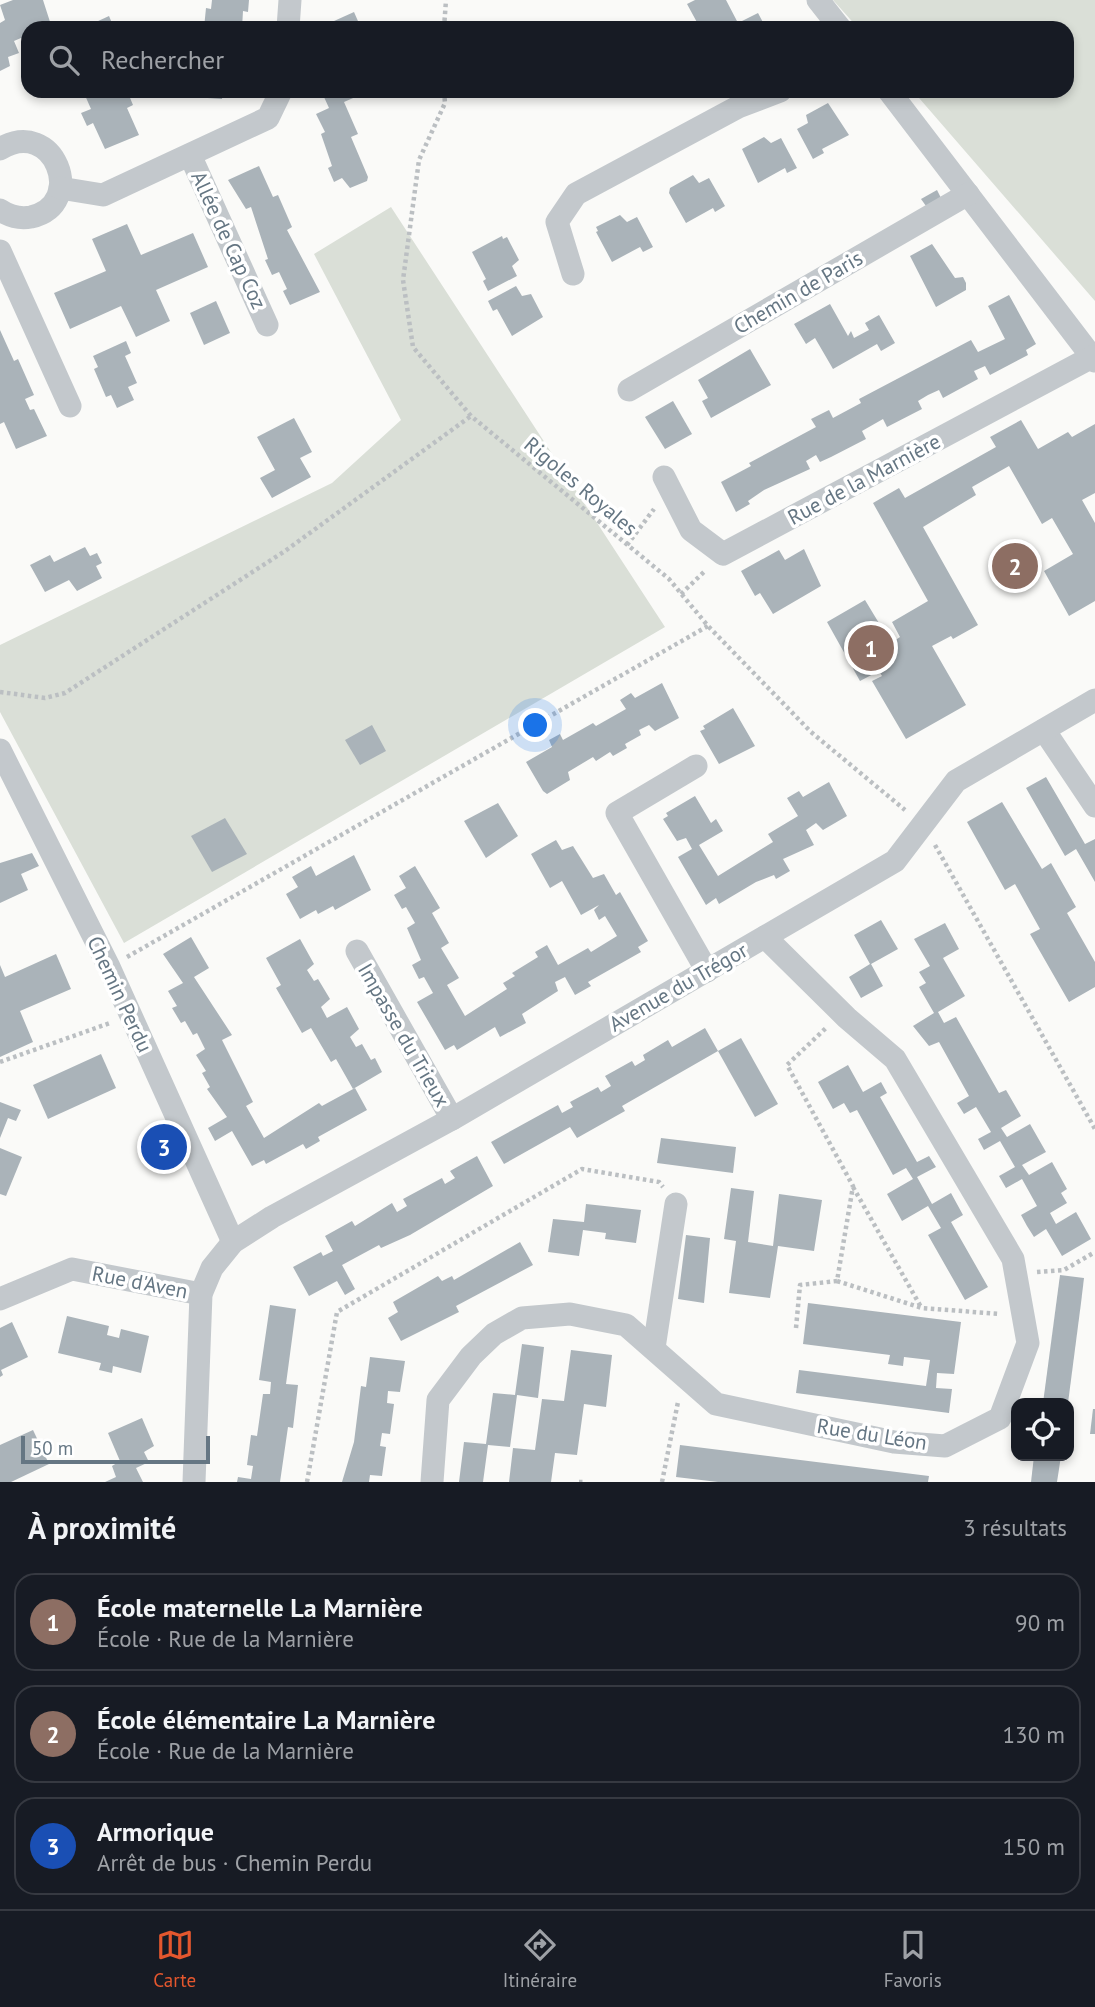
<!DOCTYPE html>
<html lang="fr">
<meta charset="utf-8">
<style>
body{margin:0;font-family:"PT Sans",sans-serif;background:#242831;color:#f1f3f6}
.controls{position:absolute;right:21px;bottom:21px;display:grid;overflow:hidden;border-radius:14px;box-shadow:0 4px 10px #0003}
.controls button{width:63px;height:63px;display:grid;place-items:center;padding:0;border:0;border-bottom:2px solid #363941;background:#171b24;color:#f1f3f6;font:35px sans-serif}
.scale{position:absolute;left:21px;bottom:18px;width:189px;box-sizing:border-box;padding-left:7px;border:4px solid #657683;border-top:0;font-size:19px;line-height:24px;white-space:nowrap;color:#657683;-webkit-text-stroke:5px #fff;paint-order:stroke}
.you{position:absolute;left:536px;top:726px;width:24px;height:24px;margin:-18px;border:5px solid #fff;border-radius:50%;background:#1a73e8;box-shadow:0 0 0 10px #1a73e833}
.badge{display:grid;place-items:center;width:46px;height:46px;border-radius:50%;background:#e4572e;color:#fff;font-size:23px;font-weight:700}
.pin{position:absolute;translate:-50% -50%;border:4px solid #fff;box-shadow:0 2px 7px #0006}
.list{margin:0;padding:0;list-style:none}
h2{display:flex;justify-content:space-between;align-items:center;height:91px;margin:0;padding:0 28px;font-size:30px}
h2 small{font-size:23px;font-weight:400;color:#9ea1a6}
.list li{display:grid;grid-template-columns:46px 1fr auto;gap:21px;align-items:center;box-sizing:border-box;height:98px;margin:0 14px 14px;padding:0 14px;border:2px solid #363941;border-radius:21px}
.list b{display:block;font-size:26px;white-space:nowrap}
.list p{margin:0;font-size:23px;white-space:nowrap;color:#9ea1a6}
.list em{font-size:23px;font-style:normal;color:#9ea1a6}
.icon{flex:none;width:38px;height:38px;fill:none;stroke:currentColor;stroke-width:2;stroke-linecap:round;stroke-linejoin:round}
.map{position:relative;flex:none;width:1095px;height:1482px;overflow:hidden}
.search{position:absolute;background:#171b24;box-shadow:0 4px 10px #0003;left:21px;right:21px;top:21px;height:77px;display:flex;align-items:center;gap:18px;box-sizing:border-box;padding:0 24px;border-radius:21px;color:#9ea1a6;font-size:26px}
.sheet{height:427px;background:#171b24}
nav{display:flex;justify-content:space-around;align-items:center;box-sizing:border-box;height:98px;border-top:2px solid #363941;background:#171b24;font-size:19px;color:#9ea1a6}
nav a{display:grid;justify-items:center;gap:4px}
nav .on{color:#e4572e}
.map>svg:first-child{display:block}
</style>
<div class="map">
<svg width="1095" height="1482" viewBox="0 0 1095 1482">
<rect width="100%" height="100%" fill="#fafaf8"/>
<g fill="#dadfd7">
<polygon points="833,0 1095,0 1095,301 913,91 1067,91 1067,28 858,28"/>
<polygon points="391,207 665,627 124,943 0,712 0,645 332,483 401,420 314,254"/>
</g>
<g fill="#aab3b9">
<polygon points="13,0 43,0 51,25 28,28 28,35 14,41 19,53 8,57 10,66 0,71 0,23 5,20 0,5"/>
<polygon points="212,0 249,0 248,12 243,11 242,28 204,28 206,8 211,9"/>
<polygon points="695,0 726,0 738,23 758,13 766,28 695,28 699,26 687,4"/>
<polygon points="354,12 361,28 323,28 323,26"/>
<polygon points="109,16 114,28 83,28"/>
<polygon points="78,91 115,91 118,97 128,93 133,105 127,108 139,135 105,149 93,123 87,126 81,113 91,109 84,93 80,95"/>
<polygon points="194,91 223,91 222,99 193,97"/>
<polygon points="327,91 358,91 360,95 344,102 358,134 351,137 368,177 367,181 350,188 342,178 334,182 328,168 332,166 321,134 325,132 316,114 329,108 324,97 328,95"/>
<polygon points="828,103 849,135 822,149 824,153 813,159 797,129 808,123 806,115"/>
<polygon points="764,137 771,143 781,138 797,168 787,173 785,168 758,183 742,149"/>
<polygon points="259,166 273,197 278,195 292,227 287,230 320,292 290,305 283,291 287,289 279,272 272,275 265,260 268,259 251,207 246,209 228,180"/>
<polygon points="693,175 699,183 709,178 725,206 715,212 713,208 686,223 669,193 670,188"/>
<polygon points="937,190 941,198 926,206 921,199"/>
<polygon points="620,215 627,222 637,217 653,247 643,252 640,247 612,262 596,232 598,231 596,227"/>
<polygon points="127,224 141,255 193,233 208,267 156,290 170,321 136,337 121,306 70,329 54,293 106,271 92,239"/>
<polygon points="502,236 503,239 507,237 519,260 512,266 517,276 488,291 483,281 486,279 472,252"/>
<polygon points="932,244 955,278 963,277 966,283 966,290 936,307 910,256"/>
<polygon points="516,286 522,296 531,294 543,317 512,336 497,309 493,311 488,301"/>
<polygon points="1009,295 1036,344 1026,350 1028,355 990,375 985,366 974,371 978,379 943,398 939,390 928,395 918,401 922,409 887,427 883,419 862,431 866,439 831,457 820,462 816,455 806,461 810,469 764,490 748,501 750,504 736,512 721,482 751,466 749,463 816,427 811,419 829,410 833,418 861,403 859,399 971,340 978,352 1005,339 988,306"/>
<polygon points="216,301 230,333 204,345 190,313"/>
<polygon points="830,304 848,336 851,331 854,338 869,330 865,323 879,315 895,343 881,351 877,344 833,369 815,338 806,344 794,324"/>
<polygon points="0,330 14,361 18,359 34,395 25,399 30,410 34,409 47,436 16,449 4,422 0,424"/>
<polygon points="126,341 131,353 125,356 137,383 128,387 134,400 117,408 111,395 106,397 94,369 98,367 93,356"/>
<polygon points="750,349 771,385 711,418 702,401 708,398 698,380"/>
<polygon points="673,401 692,434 665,449 645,417"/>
<polygon points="294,418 312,452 300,458 311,477 272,498 260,478 275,470 257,437"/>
<polygon points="1021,420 1038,449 1068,432 1072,437 1095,424 1095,493 1082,500 1095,523 1095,601 1069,616 1044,571 1073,554 1052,518 1042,524 1009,466 972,487 976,495 923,527 978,625 953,639 951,636 932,646 966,705 906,739 872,681 882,676 879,671 860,681 827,622 865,600 891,643 900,637 892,622 928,601 873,503 899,488 905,498 996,447 990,437"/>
<polygon points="85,547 90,556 97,553 102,563 96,566 102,578 77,591 69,580 45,592 30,565 50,555 54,562"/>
<polygon points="804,549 821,586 773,614 760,593 755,596 741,571 779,550 785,560"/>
<polygon points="662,683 679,718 655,731 649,725 639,730 641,735 625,744 627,748 613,756 610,752 596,761 593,757 568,772 570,780 547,794 543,791 526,762 552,747 549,740 560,734 563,740 593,723 596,726 626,709 620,700 631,693 635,698"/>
<polygon points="733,708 755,746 719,764 700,731 705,729 703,726"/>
<polygon points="372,725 386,751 360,765 345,740"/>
<polygon points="1046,777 1085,844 1095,839 1095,882 1076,849 1065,856 1026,788"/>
<polygon points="829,782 847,816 823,830 816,823 806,830 814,845 783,859 790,871 776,879 774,875 756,882 719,904 716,898 706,905 678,857 692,849 686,838 677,841 663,819 668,816 666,813 695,796 711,823 716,819 723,831 699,845 718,876 773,842 768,834 798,816 787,798 799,791 803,797"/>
<polygon points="1002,802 1042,869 1051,863 1076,907 1067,913 1095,962 1095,987 1069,1002 1030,934 1040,929 1015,884 1005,890 967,822"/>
<polygon points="498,803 518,836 486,858 464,821"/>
<polygon points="225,818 247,854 212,872 191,836"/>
<polygon points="556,840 562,850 573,846 593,878 604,874 616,895 620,892 648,941 638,947 641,952 588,982 591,986 575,995 565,977 555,982 558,991 522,1014 526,1023 500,1037 495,1027 457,1050 454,1045 445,1050 417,1002 433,993 424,977 419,979 412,965 421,960 407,928 415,923 406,907 402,909 394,895 406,888 399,876 415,866 440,908 432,913 449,943 441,948 459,978 447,985 465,1016 507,989 503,983 515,976 512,973 538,957 535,952 547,945 558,965 588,948 591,952 617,936 605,916 599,920 594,910 599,905 581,915 562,881 550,888 531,854"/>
<polygon points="32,853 39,866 21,874 28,890 0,903 0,863"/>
<polygon points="354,855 371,890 335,910 333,906 318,914 316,910 300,919 286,894 298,887 292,877 311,866 316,876"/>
<polygon points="881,920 898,949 871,964 883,986 861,998 849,977 870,964 854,935"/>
<polygon points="945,923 959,949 943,958 965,996 938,1012 944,1023 956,1017 999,1093 1006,1090 1021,1116 1001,1128 1007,1137 1030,1124 1046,1152 1022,1165 1029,1175 1052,1162 1067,1189 1061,1193 1067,1203 1050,1213 1056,1224 1076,1212 1091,1239 1062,1256 1046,1229 1034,1237 1027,1226 1021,1215 1037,1206 1022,1179 1006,1188 999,1176 1015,1167 1000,1141 984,1150 978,1139 991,1132 976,1107 964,1114 957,1103 969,1096 939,1042 929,1046 913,1026 934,1013 919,987 926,983 919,972 930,966 914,939"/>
<polygon points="191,937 209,968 194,977 232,1035 222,1040 253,1102 246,1106 264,1138 319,1103 322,1106 355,1088 367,1110 318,1137 320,1141 306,1149 303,1144 266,1164 264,1160 252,1166 232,1131 215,1141 208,1128 227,1117 207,1089 210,1087 202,1073 206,1071 196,1055 205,1049 197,1033 193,1035 185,1021 181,1023 172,1008 177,1006 168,991 183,983 163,954"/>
<polygon points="300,939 314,964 307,970 314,981 318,979 330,999 321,1007 327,1018 347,1007 359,1029 350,1037 356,1047 362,1044 371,1060 375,1058 382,1072 353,1089 336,1059 331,1062 311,1028 302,1033 276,988 281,985 266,958"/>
<polygon points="56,954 71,989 20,1011 33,1042 0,1057 0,965 5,977"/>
<polygon points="705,1028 718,1051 622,1106 625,1111 577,1138 570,1127 504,1164 491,1142 558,1105 562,1113 573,1107 570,1102 598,1087 601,1092 611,1086 605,1076 632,1061 635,1066 645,1060 643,1055 668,1040 672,1047"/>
<polygon points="741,1038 778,1104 755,1117 718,1051"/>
<polygon points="101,1054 116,1088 48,1119 33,1085"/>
<polygon points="848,1065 863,1092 881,1082 887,1093 880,1097 917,1162 929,1156 936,1167 917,1177 932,1204 951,1193 963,1215 951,1222 988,1287 965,1300 928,1235 941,1228 928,1206 902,1221 887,1194 913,1179 906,1168 893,1175 857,1110 850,1113 844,1103 833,1109 818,1082"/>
<polygon points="0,1102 21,1110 16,1121 8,1118 0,1138"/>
<polygon points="661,1138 736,1147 733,1173 657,1163"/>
<polygon points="0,1148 22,1157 6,1196 0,1194"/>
<polygon points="477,1156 493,1186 410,1235 381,1248 379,1245 342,1265 355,1289 345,1295 337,1281 309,1296 293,1267 321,1252 323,1256 333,1251 325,1236 352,1221 355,1226 392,1203 397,1212 407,1206 403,1199 442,1178 445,1184 455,1178 450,1171"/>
<polygon points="731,1188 754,1191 748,1242 773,1246 779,1194 822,1200 814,1251 778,1246 770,1298 729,1293 736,1241 724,1239"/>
<polygon points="586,1204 641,1210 636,1243 605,1239 606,1233 583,1230 579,1256 548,1252 553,1219 584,1222"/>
<polygon points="686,1235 710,1238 704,1303 678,1299"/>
<polygon points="520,1242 533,1265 456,1306 459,1312 401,1341 388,1318 398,1312 393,1302 438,1276 442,1281 452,1276 454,1280"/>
<polygon points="1060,1275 1084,1278 1081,1303 1068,1403 1043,1403"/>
<polygon points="808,1303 961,1322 954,1374 937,1373 936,1388 952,1389 949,1413 796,1393 799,1370 926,1386 930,1360 904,1357 903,1366 888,1364 890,1355 803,1344"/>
<polygon points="270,1305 296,1309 286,1384 298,1385 293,1428 288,1427 280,1482 237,1482 238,1477 251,1479 253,1466 247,1465 251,1435 257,1436 263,1394 270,1394 271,1382 259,1380"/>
<polygon points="67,1316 109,1326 107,1335 119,1338 121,1329 149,1336 141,1373 113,1366 112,1373 99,1370 101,1363 58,1353"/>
<polygon points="12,1322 28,1357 1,1370 3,1375 0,1377 0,1328"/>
<polygon points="522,1344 544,1347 538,1398 517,1395 510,1447 488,1445 483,1482 459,1482 464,1442 486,1444 493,1393 515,1395"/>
<polygon points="571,1350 612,1355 606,1407 584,1404 577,1455 555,1453 551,1482 509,1482 513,1448 535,1450 542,1399 564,1401"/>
<polygon points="370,1357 405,1361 400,1392 388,1391 387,1403 394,1404 390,1434 382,1433 380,1446 386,1447 382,1476 370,1475 369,1482 342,1482 354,1442 361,1386 366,1387"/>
<polygon points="1093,1409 1095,1409 1095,1434 1090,1434"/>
<polygon points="142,1418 154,1446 144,1452 149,1462 136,1468 143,1482 105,1482 116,1477 112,1466 120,1461 108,1433"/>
<polygon points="33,1430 49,1464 11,1482 0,1482 0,1445"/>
<polygon points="680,1445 929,1476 928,1482 718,1482 676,1477"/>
<polygon points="1034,1456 1061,1456 1057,1482 1031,1482"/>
</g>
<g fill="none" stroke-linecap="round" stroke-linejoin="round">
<g stroke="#bbbfc2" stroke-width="4.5" stroke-dasharray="3.5 3.5" stroke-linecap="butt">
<polyline points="444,28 446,0"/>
<polyline points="444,91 445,103 419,160 403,280 413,347 471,416 669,579 708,626 811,732 905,810"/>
<polyline points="627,545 654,509"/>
<polyline points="681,594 706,570"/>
<polyline points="0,692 45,698 65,693 285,551 471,416"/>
<polyline points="935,845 1095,1129"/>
<polyline points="127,957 708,626"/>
<polyline points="0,1062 110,1023"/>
<polyline points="853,1187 921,1307"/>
<polyline points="1037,1272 1064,1270 1095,1252"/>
<polyline points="837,1281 922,1308 1000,1314"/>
<polyline points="796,1328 800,1285 837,1281 853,1186 787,1065 827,1027"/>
<polyline points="307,1482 337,1312 582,1169 659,1182 663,1187"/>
<polyline points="579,1482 586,1482"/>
<polyline points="662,1482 678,1402"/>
</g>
<g stroke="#c3c8cc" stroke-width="23">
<polyline points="818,0 840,28"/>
<polyline points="288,28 290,0"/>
<polyline points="889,91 1095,361"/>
<path d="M0 149C54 116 88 204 31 217 20 219 9 216 0 210"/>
<polyline points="190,155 267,325"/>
<polyline points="60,188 103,195 268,118 281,91"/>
<polyline points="0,251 70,406"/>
<polyline points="573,274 557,222 576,194 738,107 780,91"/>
<polyline points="629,390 968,194"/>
<polyline points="664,477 691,530 723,554 1092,357"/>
<polyline points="1044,730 1095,806"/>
<polyline points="0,750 109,967 233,1242"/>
<polyline points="696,766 617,813 707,971"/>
<polyline points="357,951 452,1119"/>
<polyline points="0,1299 72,1269 201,1294"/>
<polyline points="654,1348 676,1204"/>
<polyline points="194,1482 201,1294 212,1268 233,1242 272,1217 452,1119 895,861 956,781 1095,700"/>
<polyline points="432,1482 438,1400 471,1356 494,1334 522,1318 570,1314 626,1325 716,1404 894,1442 945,1446 1000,1418 1028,1343 1013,1259 895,1059 847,1018 765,937"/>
</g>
</g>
<g text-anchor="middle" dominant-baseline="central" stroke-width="7" stroke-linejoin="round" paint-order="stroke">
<g font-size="21" fill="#657683" stroke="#fff">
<text transform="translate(229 240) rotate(65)">Allée de Cap Coz</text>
<text transform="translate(798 292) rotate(-30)">Chemin de Paris</text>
<text transform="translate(864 479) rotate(-28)">Rue de la Marnière</text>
<text transform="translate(581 486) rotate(40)">Rigoles Royales</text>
<text transform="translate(678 987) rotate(-30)">Avenue du Trégor</text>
<text transform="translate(120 994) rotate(65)">Chemin Perdu</text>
<text transform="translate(404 1035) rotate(60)">Impasse du Trieux</text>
<text transform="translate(140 1282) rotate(11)">Rue d'Aven</text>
<text transform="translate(872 1434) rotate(9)">Rue du Léon</text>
</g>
</g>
</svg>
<div class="controls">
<button><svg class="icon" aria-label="locate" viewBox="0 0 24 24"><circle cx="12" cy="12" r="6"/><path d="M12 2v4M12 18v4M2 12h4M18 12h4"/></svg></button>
</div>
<div class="scale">50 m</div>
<div class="you"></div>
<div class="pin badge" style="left:871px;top:648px;background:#8d6e63">1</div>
<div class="pin badge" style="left:1015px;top:566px;background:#8d6e63">2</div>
<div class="pin badge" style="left:164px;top:1147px;background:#1a4fb4">3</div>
<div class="search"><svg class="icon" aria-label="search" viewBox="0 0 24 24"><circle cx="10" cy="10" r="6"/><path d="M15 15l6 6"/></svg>Rechercher</div>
</div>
<section class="sheet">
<h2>À proximité<small>3 résultats</small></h2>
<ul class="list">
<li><span class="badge" style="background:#8d6e63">1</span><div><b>École maternelle La Marnière</b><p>École · Rue de la Marnière</p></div><em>90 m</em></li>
<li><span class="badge" style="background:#8d6e63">2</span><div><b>École élémentaire La Marnière</b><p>École · Rue de la Marnière</p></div><em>130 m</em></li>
<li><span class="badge" style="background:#1a4fb4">3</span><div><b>Armorique</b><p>Arrêt de bus · Chemin Perdu</p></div><em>150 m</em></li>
</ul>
</section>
<nav>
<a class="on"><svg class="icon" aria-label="map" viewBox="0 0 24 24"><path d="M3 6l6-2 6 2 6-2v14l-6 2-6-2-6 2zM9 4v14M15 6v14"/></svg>Carte</a>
<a><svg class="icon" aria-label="directions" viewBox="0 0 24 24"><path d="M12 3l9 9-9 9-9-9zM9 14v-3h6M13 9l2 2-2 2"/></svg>Itinéraire</a>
<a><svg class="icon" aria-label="saved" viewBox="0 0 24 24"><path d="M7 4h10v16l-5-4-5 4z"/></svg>Favoris</a>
</nav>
